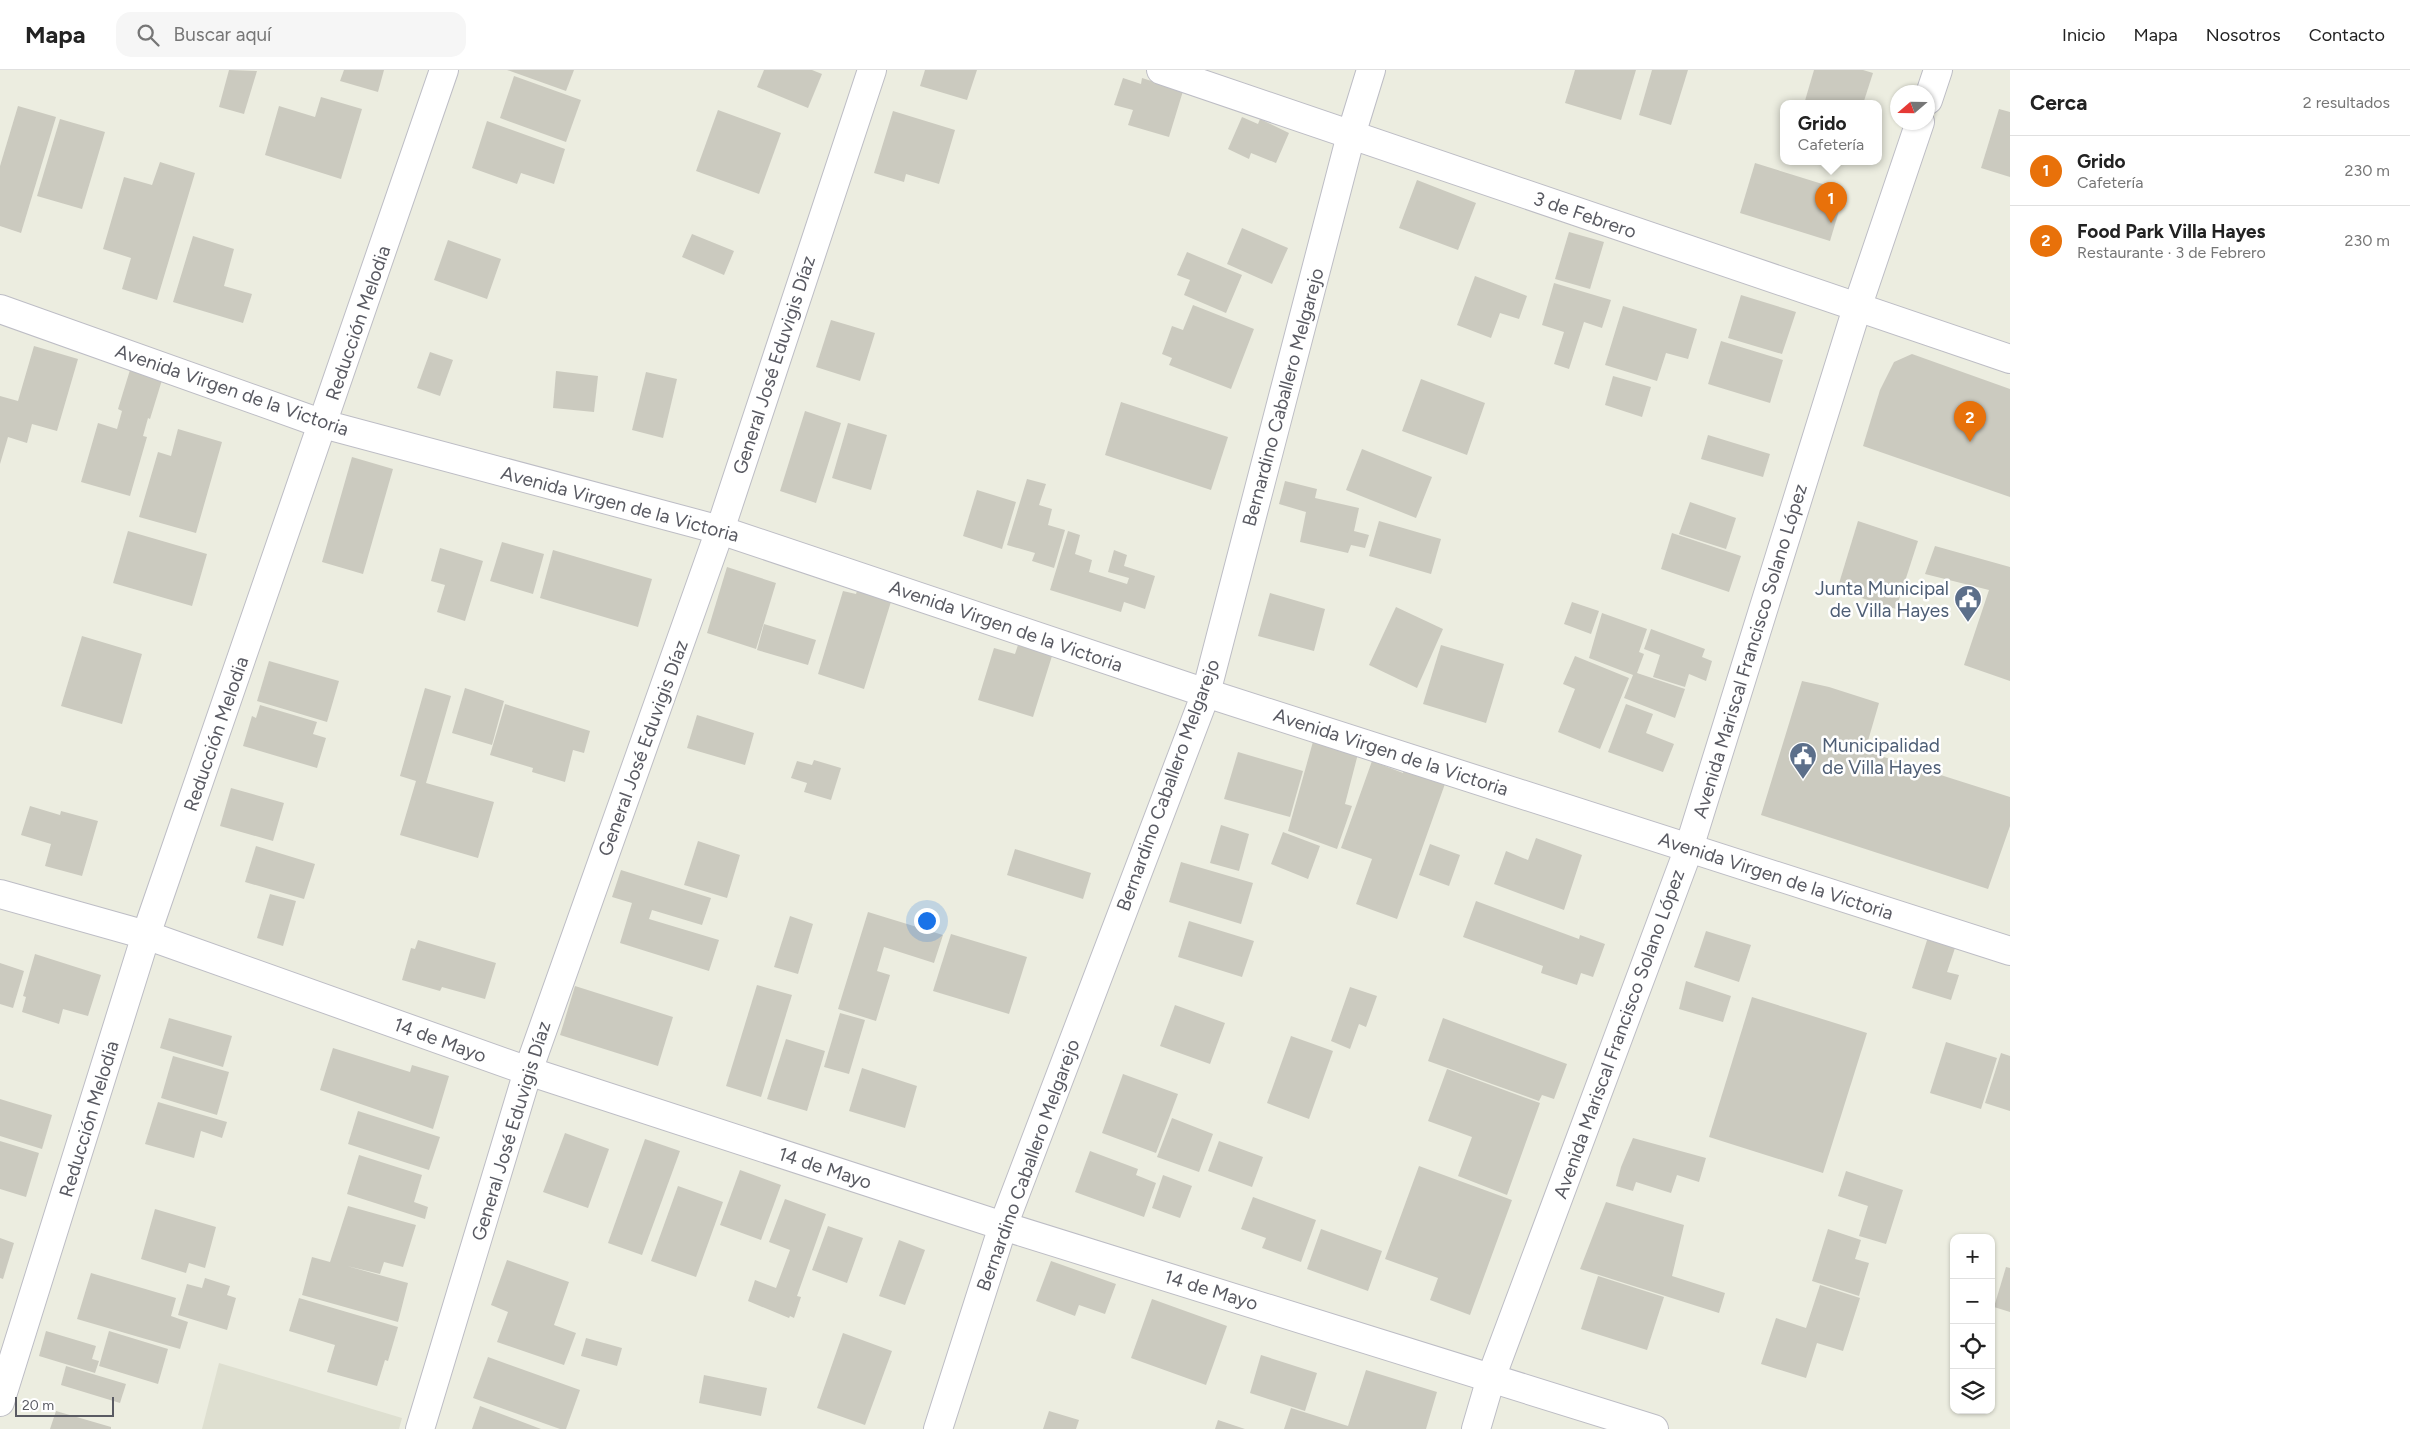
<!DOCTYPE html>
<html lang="es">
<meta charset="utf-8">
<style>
body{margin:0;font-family:Figtree,sans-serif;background:#f6f6f6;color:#222}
.controls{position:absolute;right:15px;bottom:15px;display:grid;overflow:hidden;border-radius:10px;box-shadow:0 1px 4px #0004}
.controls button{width:45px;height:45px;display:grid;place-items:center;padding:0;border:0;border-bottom:1px solid #e0e0e0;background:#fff;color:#222;font:25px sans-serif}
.compass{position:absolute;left:1890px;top:15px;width:45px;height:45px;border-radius:50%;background:#fff;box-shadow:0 1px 4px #0004;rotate:250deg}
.scale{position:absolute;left:15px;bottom:12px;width:99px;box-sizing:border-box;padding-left:5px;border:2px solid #595a62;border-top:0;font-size:14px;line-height:18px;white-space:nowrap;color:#595a62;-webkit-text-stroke:4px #fff;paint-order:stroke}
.you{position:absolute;left:926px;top:850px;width:18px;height:18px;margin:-12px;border:4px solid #fff;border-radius:50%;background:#1a73e8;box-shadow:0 0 0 8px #1a73e833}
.badge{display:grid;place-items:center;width:32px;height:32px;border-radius:50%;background:#0b8043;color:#fff;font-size:16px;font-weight:700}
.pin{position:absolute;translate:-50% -41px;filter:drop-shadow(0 1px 2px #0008)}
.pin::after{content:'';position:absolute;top:26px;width:18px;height:15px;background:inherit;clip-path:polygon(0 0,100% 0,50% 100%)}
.popup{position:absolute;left:1780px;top:30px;width:102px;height:65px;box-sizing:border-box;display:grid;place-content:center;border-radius:10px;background:#fff;filter:drop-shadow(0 1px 4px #0005);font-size:16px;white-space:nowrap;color:#767676}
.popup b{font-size:19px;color:#222}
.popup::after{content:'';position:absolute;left:50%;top:100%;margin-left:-10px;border:10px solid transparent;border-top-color:#fff}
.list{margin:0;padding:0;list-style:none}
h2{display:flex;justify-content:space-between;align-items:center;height:65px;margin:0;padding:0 20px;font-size:21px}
h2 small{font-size:16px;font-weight:400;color:#767676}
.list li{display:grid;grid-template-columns:32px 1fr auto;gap:15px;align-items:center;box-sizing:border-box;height:70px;padding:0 20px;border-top:1px solid #e0e0e0}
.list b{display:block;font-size:19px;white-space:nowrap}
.list p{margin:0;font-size:16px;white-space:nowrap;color:#767676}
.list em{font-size:16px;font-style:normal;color:#767676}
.icon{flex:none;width:28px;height:28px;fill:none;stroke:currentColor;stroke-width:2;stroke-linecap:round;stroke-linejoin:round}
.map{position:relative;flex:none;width:2010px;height:1359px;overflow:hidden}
header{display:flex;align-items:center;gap:30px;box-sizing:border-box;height:70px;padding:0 25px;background:#fff;border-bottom:1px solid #e0e0e0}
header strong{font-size:24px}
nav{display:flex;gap:28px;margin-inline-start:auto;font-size:18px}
.search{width:350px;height:45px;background:#f6f6f6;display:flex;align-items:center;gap:12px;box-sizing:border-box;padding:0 18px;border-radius:15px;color:#767676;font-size:19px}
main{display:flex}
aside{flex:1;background:#fff}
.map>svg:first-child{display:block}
</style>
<header>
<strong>Mapa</strong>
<div class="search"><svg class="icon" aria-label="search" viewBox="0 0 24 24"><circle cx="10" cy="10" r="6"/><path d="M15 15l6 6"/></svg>Buscar aquí</div>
<nav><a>Inicio</a><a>Mapa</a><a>Nosotros</a><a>Contacto</a></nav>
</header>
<main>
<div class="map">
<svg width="2010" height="1359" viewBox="0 0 2010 1359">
<rect width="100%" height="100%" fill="#ecede0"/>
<polygon fill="#dedfd0" points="219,1293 402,1348 399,1359 202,1359"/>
<g fill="#cbcabf">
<polygon points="229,0 257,1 244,44 219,37"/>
<polygon points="344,0 384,0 378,22 340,11"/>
<polygon points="507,0 574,0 566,21"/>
<polygon points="764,0 812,0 822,4 808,38 757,17"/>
<polygon points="925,0 977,0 967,30 920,16"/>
<polygon points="1575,0 1636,0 1621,50 1565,33"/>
<polygon points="1652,0 1688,0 1671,55 1639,45"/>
<polygon points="1814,0 1863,0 1873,3 1863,34 1804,34"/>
<polygon points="514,6 581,30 566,72 500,48"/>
<polygon points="1123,8 1141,14 1142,8 1183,21 1169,67 1128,55 1133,40 1114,35"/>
<polygon points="321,27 362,39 341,109 265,85 279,36 315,47"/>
<polygon points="18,36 56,47 21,163 0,156 0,96"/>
<polygon points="1999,39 2010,42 2010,107 1981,98"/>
<polygon points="718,40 781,63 759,124 696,101"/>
<polygon points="893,41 955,60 939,114 906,104 904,112 874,103"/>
<polygon points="1242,47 1258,54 1260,49 1289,63 1276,93 1251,83 1249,89 1228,79"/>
<polygon points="60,49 105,62 82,139 37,126"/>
<polygon points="487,51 565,79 554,114 521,103 517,114 472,98"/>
<polygon points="160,92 195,103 157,230 122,219 131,188 103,179 124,107 152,115"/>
<polygon points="1755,93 1845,121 1830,171 1740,143"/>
<polygon points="1417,110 1476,133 1458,180 1399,158"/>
<polygon points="1242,158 1288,178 1272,214 1227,194"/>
<polygon points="1569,162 1604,172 1590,219 1555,209"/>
<polygon points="692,164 734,181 724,205 682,187"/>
<polygon points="193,166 234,179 224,216 252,224 243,253 173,232"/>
<polygon points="448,170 501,189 487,229 434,210"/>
<polygon points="1187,182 1242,205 1226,243 1184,225 1190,210 1177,205"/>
<polygon points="1475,206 1527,226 1519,249 1500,243 1491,268 1457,255"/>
<polygon points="1554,213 1611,230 1602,258 1584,252 1569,299 1554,294 1564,262 1542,255"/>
<polygon points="1741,225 1796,242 1782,284 1728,268"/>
<polygon points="1193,235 1254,259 1231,319 1169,295 1172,288 1162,284 1172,256 1183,260"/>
<polygon points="1623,236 1697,259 1688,289 1666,283 1657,311 1605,295"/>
<polygon points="831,250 875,263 860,311 816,297"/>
<polygon points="1721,271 1783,290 1770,333 1708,314"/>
<polygon points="34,276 78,289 57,361 32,354 27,373 8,367 0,394 0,326 18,331"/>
<polygon points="430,282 453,290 440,326 417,318"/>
<polygon points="1912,284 2010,319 2010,427 1863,376 1880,320 1894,292"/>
<polygon points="130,300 162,310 150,349 148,348 143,366 147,367 130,426 81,412 98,353 117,359 122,341 118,339"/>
<polygon points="556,301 598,306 594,342 553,338"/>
<polygon points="646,302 677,309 663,368 632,360"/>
<polygon points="1613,306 1651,317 1642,347 1605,335"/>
<polygon points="1421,309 1485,333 1467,385 1402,361"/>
<polygon points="1121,332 1228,367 1211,420 1105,385"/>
<polygon points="805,341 841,353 816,433 780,421"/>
<polygon points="848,353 887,365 871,420 832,408"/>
<polygon points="178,359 222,372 196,463 139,447 158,382 171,386"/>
<polygon points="1708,365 1770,384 1763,407 1701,389"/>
<polygon points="1362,379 1432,407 1416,448 1346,420"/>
<polygon points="352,387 393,399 363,504 322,492"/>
<polygon points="1027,409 1046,414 1039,435 1052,439 1048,455 1065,460 1054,498 1032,491 1035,483 1007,475"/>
<polygon points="1285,411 1317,419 1315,428 1359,438 1354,461 1369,465 1365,478 1351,475 1348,483 1300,472 1306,442 1279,434"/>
<polygon points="977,420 1016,432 1002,479 963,466"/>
<polygon points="1690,432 1736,448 1726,479 1679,464"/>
<polygon points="1379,451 1441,469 1431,504 1369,486"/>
<polygon points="1858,451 1918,471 1896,539 1837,520"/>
<polygon points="128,461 207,484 192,536 113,513"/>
<polygon points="1068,461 1080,465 1075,484 1092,490 1089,502 1127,514 1129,508 1108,502 1114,480 1127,485 1124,496 1155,506 1145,539 1124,532 1121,542 1050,520"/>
<polygon points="1672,463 1741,486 1729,522 1661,499"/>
<polygon points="502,472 544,484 533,524 490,511"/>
<polygon points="1935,476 2010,497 2010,611 1964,595 1989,520 1925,504"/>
<polygon points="440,478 483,491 465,551 437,542 445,515 431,511"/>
<polygon points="553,480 652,509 638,557 540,528"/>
<polygon points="727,497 776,513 756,579 707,563"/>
<polygon points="860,511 894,522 864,619 818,604 843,521 856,524"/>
<polygon points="1270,523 1325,539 1314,581 1258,566"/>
<polygon points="1572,532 1599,541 1591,564 1564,554"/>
<polygon points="1396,537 1443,559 1417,618 1369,595"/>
<polygon points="1602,543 1647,559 1639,582 1644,584 1637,603 1685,619 1675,648 1624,628 1633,605 1589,588"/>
<polygon points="764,554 816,570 808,595 757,580"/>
<polygon points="1651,559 1705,579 1702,587 1712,591 1706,611 1689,604 1685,617 1653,607 1660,585 1644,579"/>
<polygon points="82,566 142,584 122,654 61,636"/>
<polygon points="1018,575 1052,586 1033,647 978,630 994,578 1015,584"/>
<polygon points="1441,575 1504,594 1486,653 1423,634"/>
<polygon points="1575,586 1629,608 1600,679 1558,662 1575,619 1563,614"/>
<polygon points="269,591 339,611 327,652 257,631"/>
<polygon points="1802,611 1829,617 1879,633 1865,681 2010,727 2010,756 1988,819 1761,745"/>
<polygon points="425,618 451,626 426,713 494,732 478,788 400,765 416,711 400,706"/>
<polygon points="465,618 504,631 492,675 452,663"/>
<polygon points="505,634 590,661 584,683 573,680 565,712 532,702 533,698 490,685"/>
<polygon points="1626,634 1653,644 1646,663 1674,674 1663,702 1608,682"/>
<polygon points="260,635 317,652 313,664 326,668 317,698 243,676 252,646 256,648"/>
<polygon points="697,645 754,663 745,695 687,678"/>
<polygon points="1314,668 1359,680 1345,734 1352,736 1337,779 1288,761"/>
<polygon points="1238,682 1303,701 1290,747 1224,729"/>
<polygon points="814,690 841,698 831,730 804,722 807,713 791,708 797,691 812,695"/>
<polygon points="1372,691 1403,703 1405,697 1446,711 1397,849 1356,834 1372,789 1341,778"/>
<polygon points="231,718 284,733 273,771 220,756"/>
<polygon points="30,736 60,745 61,741 98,751 82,806 45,796 51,774 21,765"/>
<polygon points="1221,755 1249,764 1239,801 1210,793"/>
<polygon points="1283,762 1320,776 1308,809 1271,794"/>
<polygon points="1536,768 1582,785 1564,840 1494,814 1506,781 1528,790"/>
<polygon points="698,771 740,785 727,828 684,815"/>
<polygon points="1430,774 1460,785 1449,816 1419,805"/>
<polygon points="256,776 315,794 304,829 245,812"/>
<polygon points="1015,779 1091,803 1083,829 1007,805"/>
<polygon points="1181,792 1253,813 1241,854 1169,832"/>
<polygon points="621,800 711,828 702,855 652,840 649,849 719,870 709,901 620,873 632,833 612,827"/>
<polygon points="270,824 296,831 283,876 257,868"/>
<polygon points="1476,831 1579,869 1580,865 1605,874 1593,907 1581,903 1577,915 1541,903 1543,896 1463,867"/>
<polygon points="868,842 943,865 934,893 884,877 877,901 890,905 876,951 838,939"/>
<polygon points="790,846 813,854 798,904 774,897"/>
<polygon points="1189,851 1254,871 1242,907 1178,887"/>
<polygon points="1706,861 1751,875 1739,912 1694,897"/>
<polygon points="951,864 1027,887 1009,944 933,921"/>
<polygon points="1928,867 1956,875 1947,902 1959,905 1951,930 1912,918"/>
<polygon points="418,870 496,893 485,929 442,917 440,921 402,910 411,878 415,879"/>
<polygon points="35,884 101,905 88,946 63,939 59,954 22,942 26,927 23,926"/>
<polygon points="0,893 24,901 13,938 0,934"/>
<polygon points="1686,911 1731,926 1723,952 1679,939"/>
<polygon points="757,915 792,925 761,1027 726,1016"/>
<polygon points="575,916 673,947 658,996 560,965"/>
<polygon points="1350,917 1377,926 1366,957 1359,954 1350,979 1331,971"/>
<polygon points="1752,927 1867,963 1823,1103 1709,1067"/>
<polygon points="1175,935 1225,953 1210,994 1160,976"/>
<polygon points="840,943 865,950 849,1004 824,997"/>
<polygon points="169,948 232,966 223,997 160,978"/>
<polygon points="1443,948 1567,994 1554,1029 1542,1025 1539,1031 1428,991"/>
<polygon points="1291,966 1333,981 1309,1049 1267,1033"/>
<polygon points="786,969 825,981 807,1041 767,1029"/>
<polygon points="1946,972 1997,988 1981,1039 1930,1023"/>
<polygon points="333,978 410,1002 412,995 449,1006 433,1059 320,1020"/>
<polygon points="2001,983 2010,986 2010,1041 1985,1033"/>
<polygon points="173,986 229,1002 217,1045 161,1028"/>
<polygon points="862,998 917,1016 905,1058 849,1041"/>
<polygon points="1447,999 1540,1033 1507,1125 1458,1106 1472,1067 1428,1051"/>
<polygon points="1123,1004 1178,1024 1156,1083 1102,1063"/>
<polygon points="0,1029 52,1045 42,1079 0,1066"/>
<polygon points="158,1032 227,1052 222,1068 201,1061 194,1088 145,1074"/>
<polygon points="358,1041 440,1067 429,1100 348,1074"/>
<polygon points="1172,1048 1213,1064 1199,1102 1157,1087"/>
<polygon points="565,1063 609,1079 588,1138 543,1122"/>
<polygon points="1633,1068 1706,1088 1699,1112 1677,1105 1671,1123 1636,1112 1633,1121 1616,1116 1621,1097"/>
<polygon points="645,1069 680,1081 642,1185 608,1173"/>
<polygon points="0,1071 39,1083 26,1127 0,1119"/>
<polygon points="1219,1071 1263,1087 1252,1117 1208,1101"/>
<polygon points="1090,1081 1138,1099 1136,1105 1156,1113 1144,1147 1075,1122"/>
<polygon points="359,1085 422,1105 414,1132 428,1137 425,1149 347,1124"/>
<polygon points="1419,1096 1512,1130 1470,1245 1430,1230 1438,1208 1385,1189"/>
<polygon points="740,1100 781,1115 761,1170 720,1155"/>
<polygon points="1846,1101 1903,1120 1886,1174 1859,1166 1868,1136 1838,1126"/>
<polygon points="1163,1105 1192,1116 1180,1148 1152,1138"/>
<polygon points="678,1116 723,1132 696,1207 651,1191"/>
<polygon points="1253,1127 1316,1150 1301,1192 1262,1178 1266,1168 1241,1159"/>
<polygon points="785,1129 826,1144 797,1226 801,1227 794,1248 790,1246 789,1248 748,1231 755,1210 776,1218 790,1180 769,1172"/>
<polygon points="1606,1132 1684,1155 1672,1206 1725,1223 1719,1243 1580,1199"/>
<polygon points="348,1136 416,1155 403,1197 384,1192 380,1204 347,1196 408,1213 398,1252 302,1225 312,1187 330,1192"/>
<polygon points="155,1139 216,1157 205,1198 189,1193 186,1203 141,1189"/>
<polygon points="828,1156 863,1168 847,1213 812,1200"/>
<polygon points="1321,1159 1382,1181 1368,1221 1307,1199"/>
<polygon points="1828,1159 1861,1170 1855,1189 1869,1193 1859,1226 1812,1211"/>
<polygon points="0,1168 14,1173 3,1209 0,1208"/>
<polygon points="899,1170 925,1180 905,1235 879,1226"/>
<polygon points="507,1190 569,1212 554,1255 576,1263 564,1295 497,1272 508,1242 491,1235"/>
<polygon points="1051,1191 1116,1214 1105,1244 1079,1235 1075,1246 1036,1231"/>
<polygon points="2006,1197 2010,1198 2010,1242 1994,1237"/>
<polygon points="91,1203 176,1228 171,1246 188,1252 180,1279 77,1249"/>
<polygon points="1598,1206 1664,1227 1647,1280 1581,1259"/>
<polygon points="205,1208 230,1216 227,1225 236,1228 227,1260 178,1245 187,1214 202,1218"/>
<polygon points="1820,1215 1860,1228 1843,1281 1817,1273 1806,1308 1761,1294 1776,1248 1806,1258"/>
<polygon points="299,1228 398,1257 388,1291 385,1290 377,1316 327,1302 335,1275 289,1261"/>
<polygon points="1152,1229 1227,1256 1206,1315 1131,1288"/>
<polygon points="46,1261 96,1276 92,1289 99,1291 95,1303 39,1286"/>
<polygon points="109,1261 168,1279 158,1314 99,1296"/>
<polygon points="843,1263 892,1281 865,1355 817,1338"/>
<polygon points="586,1268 622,1278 617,1296 581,1286"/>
<polygon points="1261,1285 1317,1303 1305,1341 1250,1323"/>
<polygon points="488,1287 580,1320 566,1359 560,1359 473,1328"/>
<polygon points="66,1296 126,1314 120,1333 61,1315"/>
<polygon points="1366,1300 1437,1322 1426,1359 1284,1359 1291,1338 1348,1356"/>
<polygon points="704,1305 767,1318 761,1346 699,1333"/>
<polygon points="480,1336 541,1359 472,1359"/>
<polygon points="56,1341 111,1357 111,1359 50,1359"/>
<polygon points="1049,1341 1079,1350 1076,1359 1043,1359"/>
<polygon points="1218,1350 1245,1359 1215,1359"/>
</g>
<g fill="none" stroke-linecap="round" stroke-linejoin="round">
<defs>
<g id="street">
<polyline points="1161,0 2010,289"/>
<polyline points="1928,30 1938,0"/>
<polyline points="0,239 323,354 720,460 1206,623 2010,881"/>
<polyline points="0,824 146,865 528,1001 1003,1156 1654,1359"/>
<polyline points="0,1332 146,865 444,0"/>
<polyline points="420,1359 528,1001 720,460 872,0"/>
<polyline points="938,1359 1003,1156 1206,623 1351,65 1371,0"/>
<polyline points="1476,1359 1491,1308 1689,778 1857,238 1920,52"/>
</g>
</defs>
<use href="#street" stroke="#bdbdc5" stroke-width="30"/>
<use href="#street" stroke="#fff" stroke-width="28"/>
</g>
<defs>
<symbol id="civic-pin" viewBox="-11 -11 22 30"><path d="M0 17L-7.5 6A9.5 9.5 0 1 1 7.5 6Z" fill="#5c6f8a" stroke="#fff"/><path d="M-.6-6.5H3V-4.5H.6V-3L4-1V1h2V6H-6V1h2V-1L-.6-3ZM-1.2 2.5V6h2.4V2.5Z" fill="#fff"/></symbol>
</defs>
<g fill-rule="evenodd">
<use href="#civic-pin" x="1952" y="513" width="32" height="43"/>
<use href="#civic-pin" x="1787" y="670" width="32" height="43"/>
</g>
<g text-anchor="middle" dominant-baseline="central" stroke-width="5" stroke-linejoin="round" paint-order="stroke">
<g font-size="19" fill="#595a62" stroke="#fff">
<text transform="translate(1585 145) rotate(19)">3 de Febrero</text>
<text transform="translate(358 253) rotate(-71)">Reducción Melodia</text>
<text transform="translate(774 295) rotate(-72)">General José Eduvigis Díaz</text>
<text transform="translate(232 320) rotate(19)">Avenida Virgen de la Victoria</text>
<text transform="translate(1283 327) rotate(-75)">Bernardino Caballero Melgarejo</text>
<text transform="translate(620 434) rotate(15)">Avenida Virgen de la Victoria</text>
<text transform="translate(1006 556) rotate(19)">Avenida Virgen de la Victoria</text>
<text transform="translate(1750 581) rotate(-73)">Avenida Mariscal Francisco Solano López</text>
<text transform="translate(216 664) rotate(-71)">Reducción Melodia</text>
<text transform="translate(643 678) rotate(-70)">General José Eduvigis Díaz</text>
<text transform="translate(1391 682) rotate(18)">Avenida Virgen de la Victoria</text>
<text transform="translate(1168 715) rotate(-70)">Bernardino Caballero Melgarejo</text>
<text transform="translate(1776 806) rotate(18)">Avenida Virgen de la Victoria</text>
<text transform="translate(1619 964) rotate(-70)">Avenida Mariscal Francisco Solano López</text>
<text transform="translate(440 970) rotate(20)">14 de Mayo</text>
<text transform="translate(89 1049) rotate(-73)">Reducción Melodia</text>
<text transform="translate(511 1061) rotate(-73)">General José Eduvigis Díaz</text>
<text transform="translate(1028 1095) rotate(-70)">Bernardino Caballero Melgarejo</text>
<text transform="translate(825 1098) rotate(18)">14 de Mayo</text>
<text transform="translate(1211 1220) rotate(17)">14 de Mayo</text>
</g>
<g font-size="19" fill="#4e5e75" stroke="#fff" text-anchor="end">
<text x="1949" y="518">Junta Municipal<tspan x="1949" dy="22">de Villa Hayes</tspan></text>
<text x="1822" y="675" text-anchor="start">Municipalidad<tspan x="1822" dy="22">de Villa Hayes</tspan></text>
</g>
</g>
</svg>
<div class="controls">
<button>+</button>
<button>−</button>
<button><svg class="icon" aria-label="locate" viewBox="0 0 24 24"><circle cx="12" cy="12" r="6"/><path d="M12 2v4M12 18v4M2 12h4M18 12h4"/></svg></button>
<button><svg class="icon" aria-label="layers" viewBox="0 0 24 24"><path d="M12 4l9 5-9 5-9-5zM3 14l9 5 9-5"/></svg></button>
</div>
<svg class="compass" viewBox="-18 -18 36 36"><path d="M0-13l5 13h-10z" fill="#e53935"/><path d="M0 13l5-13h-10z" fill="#767676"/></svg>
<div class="scale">20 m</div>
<div class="you"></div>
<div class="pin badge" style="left:1831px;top:153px;background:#e8710a">1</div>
<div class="popup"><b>Grido</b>Cafetería</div>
<div class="pin badge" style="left:1970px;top:372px;background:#e8710a">2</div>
</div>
<aside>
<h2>Cerca<small>2 resultados</small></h2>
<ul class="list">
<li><span class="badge" style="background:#e8710a">1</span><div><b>Grido</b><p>Cafetería</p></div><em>230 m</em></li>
<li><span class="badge" style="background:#e8710a">2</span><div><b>Food Park Villa Hayes</b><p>Restaurante · 3 de Febrero</p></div><em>230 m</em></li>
</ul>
</aside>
</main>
